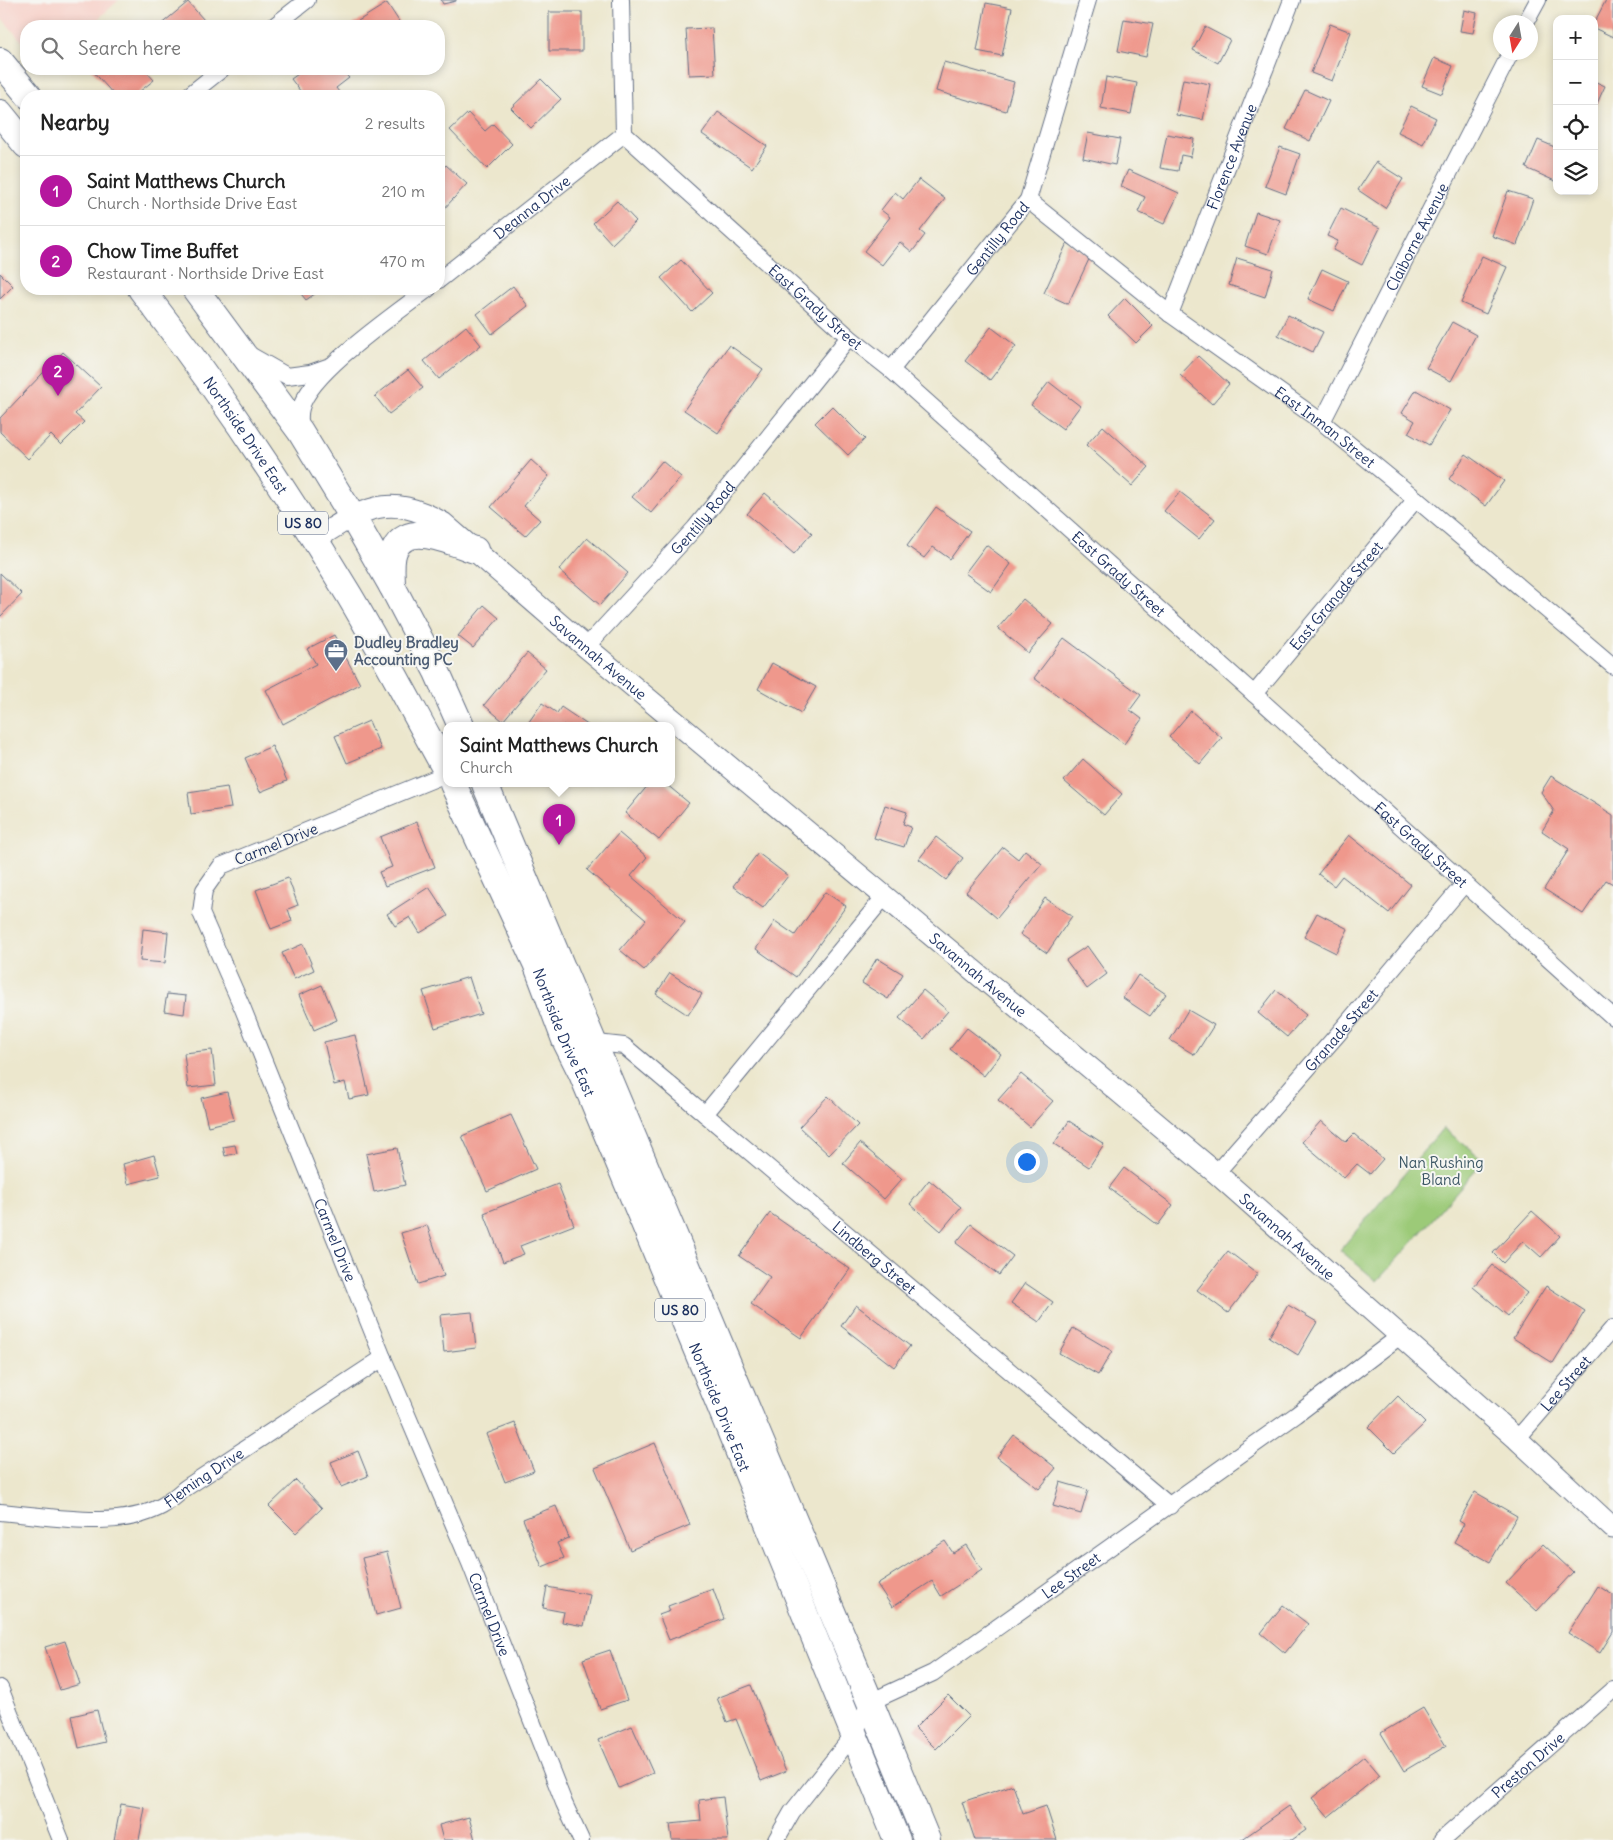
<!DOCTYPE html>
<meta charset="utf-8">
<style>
body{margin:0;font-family:Delius,sans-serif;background:#f6f6f6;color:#222}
.controls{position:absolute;right:15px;top:15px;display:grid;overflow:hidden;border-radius:10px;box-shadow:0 2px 8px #0003}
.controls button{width:45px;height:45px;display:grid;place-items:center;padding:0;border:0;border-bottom:1px solid #e0e0e0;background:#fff;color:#222;font:25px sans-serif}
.compass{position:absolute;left:1493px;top:15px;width:45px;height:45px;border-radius:50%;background:#fff;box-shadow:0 2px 8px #0003;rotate:191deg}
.you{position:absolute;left:1026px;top:1161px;width:18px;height:18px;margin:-12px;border:4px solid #fff;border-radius:50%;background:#1a73e8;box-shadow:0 0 0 8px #1a73e833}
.badge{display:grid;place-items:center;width:32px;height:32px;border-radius:50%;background:#b5179e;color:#fff;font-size:16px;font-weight:700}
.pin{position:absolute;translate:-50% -41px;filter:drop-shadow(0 1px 2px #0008)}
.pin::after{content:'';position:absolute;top:26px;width:18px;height:15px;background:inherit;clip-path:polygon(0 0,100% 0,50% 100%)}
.popup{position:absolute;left:443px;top:722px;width:232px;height:65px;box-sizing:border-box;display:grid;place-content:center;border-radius:10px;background:#fff;filter:drop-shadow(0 1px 4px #0005);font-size:16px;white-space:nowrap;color:#767676}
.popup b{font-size:19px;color:#222}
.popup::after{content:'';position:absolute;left:50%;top:100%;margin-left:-10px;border:10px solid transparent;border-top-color:#fff}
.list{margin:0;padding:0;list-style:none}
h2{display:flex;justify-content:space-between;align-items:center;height:65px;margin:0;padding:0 20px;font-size:21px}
h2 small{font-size:16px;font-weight:400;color:#767676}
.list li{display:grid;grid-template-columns:32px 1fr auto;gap:15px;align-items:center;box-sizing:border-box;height:70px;padding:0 20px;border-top:1px solid #e0e0e0}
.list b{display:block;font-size:19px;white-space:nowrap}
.list p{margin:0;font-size:16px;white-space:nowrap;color:#767676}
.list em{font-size:16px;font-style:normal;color:#767676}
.icon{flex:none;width:28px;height:28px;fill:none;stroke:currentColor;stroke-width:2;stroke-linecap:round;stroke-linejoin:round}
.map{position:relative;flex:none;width:1613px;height:1840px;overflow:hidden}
.search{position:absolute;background:#fff;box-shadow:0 2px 8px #0003;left:20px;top:20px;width:425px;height:55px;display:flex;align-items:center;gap:12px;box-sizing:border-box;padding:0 18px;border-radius:20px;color:#767676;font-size:19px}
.panel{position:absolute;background:#fff;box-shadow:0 2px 8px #0003;left:20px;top:90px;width:425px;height:205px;border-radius:20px}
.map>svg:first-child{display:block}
</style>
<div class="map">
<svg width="1613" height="1840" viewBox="0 0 1613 1840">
<rect width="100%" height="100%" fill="#f6f6f2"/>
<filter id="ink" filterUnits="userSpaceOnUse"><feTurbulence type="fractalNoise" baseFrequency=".02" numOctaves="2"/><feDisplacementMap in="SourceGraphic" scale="10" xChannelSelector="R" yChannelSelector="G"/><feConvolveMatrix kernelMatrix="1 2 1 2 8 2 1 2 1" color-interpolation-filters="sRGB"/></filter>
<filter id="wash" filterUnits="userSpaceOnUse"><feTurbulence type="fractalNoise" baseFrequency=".0096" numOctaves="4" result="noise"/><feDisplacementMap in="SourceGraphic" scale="20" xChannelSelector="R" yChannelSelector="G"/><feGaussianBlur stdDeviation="1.12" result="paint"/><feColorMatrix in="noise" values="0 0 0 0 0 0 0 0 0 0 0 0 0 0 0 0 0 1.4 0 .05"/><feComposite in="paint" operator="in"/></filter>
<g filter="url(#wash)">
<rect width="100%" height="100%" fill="#ece7cd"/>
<polygon fill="#f7d1c9" points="0,0 119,0 90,26 26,26 26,46 0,16"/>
<polygon fill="#9cca78" stroke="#5c7c6b" points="1443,1128 1484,1160 1411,1244 1377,1281 1340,1250"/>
<g id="blocks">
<g fill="#ef988c">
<polygon points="441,0 456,0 456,1 443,4"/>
<polygon points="1606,0 1613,0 1613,37 1594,28 1594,23"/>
<polygon points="188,2 204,20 197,26 159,26"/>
<polygon points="387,3 402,26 350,26"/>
<polygon points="986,3 1012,8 1002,56 977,51"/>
<polygon points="1464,10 1477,13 1473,33 1460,31"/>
<rect x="549" y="12" width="33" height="39"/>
<polygon points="1124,19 1153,24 1146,57 1118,51"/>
<polygon points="1330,24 1351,32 1332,81 1311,73"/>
<polygon points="1205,27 1230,40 1218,63 1193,50"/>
<polygon points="712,28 715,74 689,75 686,29"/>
<polygon points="1434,58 1453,66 1442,94 1422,86"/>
<polygon points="944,62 1014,82 1006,111 936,91"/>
<polygon points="91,69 144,69 154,80 134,96 115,96"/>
<polygon points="305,69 313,69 317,74 324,69 341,69 349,78 336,88 342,96 304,96 291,79"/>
<polygon points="1106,77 1137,83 1131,114 1101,108"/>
<polygon points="541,79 561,99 531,128 511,108"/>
<polygon points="1183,79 1210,84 1203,120 1176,115"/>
<polygon points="1594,81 1605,86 1594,110"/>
<polygon points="1305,90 1329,101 1310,141 1286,129"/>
<polygon points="1411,106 1436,118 1423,144 1398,132"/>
<polygon points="718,112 767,146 752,168 702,134"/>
<polygon points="468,113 485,131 493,124 512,144 487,169 450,130"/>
<polygon points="1088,133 1120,139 1115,165 1083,158"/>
<polygon points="1167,134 1194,139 1191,157 1181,155 1178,171 1160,168"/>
<polygon points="1538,140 1557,148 1557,176 1555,181 1526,168"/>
<polygon points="1280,147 1300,154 1286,194 1265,186"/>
<polygon points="1376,162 1403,179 1385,208 1358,190"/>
<polygon points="446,165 467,184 441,212 439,210 439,173"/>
<polygon points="1128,170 1179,193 1164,224 1138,212 1145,197 1121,186"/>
<polygon points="919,179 945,199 920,231 925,235 912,252 900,242 882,265 864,251 890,217 881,210 895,192 903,199"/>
<polygon points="1508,191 1533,199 1517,245 1492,236"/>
<polygon points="617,201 636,221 612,244 593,223"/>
<polygon points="1341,208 1380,228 1362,265 1333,250 1338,241 1327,236"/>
<polygon points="1256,212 1280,220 1268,254 1245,246"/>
<polygon points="1067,243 1091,255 1068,304 1044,293"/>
<polygon points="1482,256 1507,267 1486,314 1461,303"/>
<polygon points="1237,258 1273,269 1265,297 1229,285"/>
<polygon points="681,260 712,293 692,312 661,278"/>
<polygon points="1322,269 1348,281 1334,311 1308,299"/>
<polygon points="0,273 13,286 0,299"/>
<polygon points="513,286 528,306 492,334 477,314"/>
<polygon points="297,289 322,289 306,300"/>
<polygon points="1125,298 1153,326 1136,343 1108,316"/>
<polygon points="1288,315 1323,332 1313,352 1278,335"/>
<polygon points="1452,322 1476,335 1451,381 1426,368"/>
<polygon points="466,326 481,345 439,379 424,361"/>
<polygon points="991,327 1016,346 990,380 965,361"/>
<polygon points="729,345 763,369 718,433 684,410"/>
<polygon points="63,352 101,387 75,414 84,422 61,445 51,435 28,459 0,432 0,418"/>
<polygon points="1198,356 1229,384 1212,404 1180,375"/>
<polygon points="408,370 423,388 389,414 375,396"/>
<polygon points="1049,382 1080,406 1063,429 1031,405"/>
<polygon points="1416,390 1450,410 1429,445 1408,433 1415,421 1402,413"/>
<polygon points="832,406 865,439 848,455 815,423"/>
<polygon points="1103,426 1149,467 1132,486 1086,445"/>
<polygon points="1466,454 1504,481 1486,506 1449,479"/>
<polygon points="531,460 549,476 524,506 540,520 525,536 491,507"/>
<polygon points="662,461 681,477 651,513 632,497"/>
<polygon points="1180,492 1215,519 1199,539 1164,511"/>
<polygon points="765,493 812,533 794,554 747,514"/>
<polygon points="936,507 970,531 950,559 933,547 924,558 907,546"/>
<polygon points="587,538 628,573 600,605 559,570"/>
<polygon points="986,545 1011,564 991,592 965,573"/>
<polygon points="0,573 22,594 0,617"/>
<polygon points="1023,599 1053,624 1028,653 998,628"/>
<polygon points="484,605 499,618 473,648 458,636"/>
<polygon points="334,635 360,684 283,724 266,690 316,664 307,649"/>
<polygon points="1064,638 1141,695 1130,710 1142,719 1124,744 1034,678"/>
<polygon points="527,653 546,669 503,721 484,705"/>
<polygon points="772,663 816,687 801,713 758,689"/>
<polygon points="542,703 557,713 561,707 589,726 526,726"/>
<polygon points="1191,711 1222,738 1200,764 1169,737"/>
<polygon points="369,721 381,749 347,763 335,736"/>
<polygon points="272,746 287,781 260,792 245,758"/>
<polygon points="1083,759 1122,794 1104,815 1064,781"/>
<polygon points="1551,776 1613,815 1613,884 1606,880 1583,914 1544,889 1569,849 1542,831 1554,811 1541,792"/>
<polygon points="649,784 666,784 689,803 659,840 625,813"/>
<polygon points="227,787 231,808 191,814 188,793"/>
<polygon points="885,805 907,812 903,824 911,827 904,847 874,838"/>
<polygon points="417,822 435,867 385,886 379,872 392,867 380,837"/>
<polygon points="619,833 647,857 631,876 685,922 644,970 620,950 646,920 587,870"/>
<polygon points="1349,835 1411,885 1389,913 1342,876 1334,886 1318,874"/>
<polygon points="936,837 963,858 946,880 919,859"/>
<polygon points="1003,847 1018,859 1025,850 1042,864 997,918 966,892"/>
<polygon points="758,853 788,876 763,908 733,886"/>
<polygon points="288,878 298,905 288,909 292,921 271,929 256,890"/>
<polygon points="429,887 448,916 420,933 410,917 395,926 387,914"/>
<polygon points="825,892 846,906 796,977 756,949 775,921 795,935"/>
<polygon points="1045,898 1072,916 1047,953 1020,934"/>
<polygon points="1317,913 1348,929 1336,953 1304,937"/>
<polygon points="143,929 168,932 165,963 140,961"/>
<polygon points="303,944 314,970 294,979 282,953"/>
<polygon points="1087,946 1107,974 1087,989 1066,960"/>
<polygon points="877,958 903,974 888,999 862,983"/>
<polygon points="670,973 702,994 688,1015 656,994"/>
<polygon points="1138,975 1166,994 1150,1016 1123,998"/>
<polygon points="469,977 481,1014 435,1028 423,991"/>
<polygon points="322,985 337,1020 314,1030 299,995"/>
<polygon points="923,990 948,1011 924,1039 899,1018"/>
<polygon points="1276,990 1306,1015 1287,1037 1258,1013"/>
<polygon points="167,994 186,996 184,1014 164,1011"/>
<polygon points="1188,1010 1214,1025 1195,1055 1170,1040"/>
<polygon points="967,1028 1001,1054 984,1076 950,1049"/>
<polygon points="355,1035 369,1095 349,1099 345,1082 334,1085 324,1042"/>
<polygon points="212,1050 216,1085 188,1088 184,1053"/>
<polygon points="1021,1074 1053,1101 1030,1127 998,1100"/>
<polygon points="227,1092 234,1120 208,1126 201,1098"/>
<polygon points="828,1096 858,1125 829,1155 799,1127"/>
<polygon points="511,1115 536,1169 487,1191 462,1136"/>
<polygon points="1069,1121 1104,1144 1089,1167 1054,1144"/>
<polygon points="1321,1121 1346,1142 1354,1134 1383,1159 1370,1174 1357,1164 1344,1178 1302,1142"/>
<polygon points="860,1143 902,1179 884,1199 843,1163"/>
<polygon points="235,1145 237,1153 225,1156 223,1147"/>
<polygon points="397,1148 405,1185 374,1192 366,1154"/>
<polygon points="154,1155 160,1176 128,1184 123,1164"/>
<polygon points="1124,1168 1173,1205 1158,1225 1109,1188"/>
<polygon points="929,1180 961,1207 941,1231 910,1204"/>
<polygon points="558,1184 574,1225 520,1246 524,1254 503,1262 484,1213"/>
<polygon points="1532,1211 1560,1236 1541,1257 1523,1241 1503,1263 1493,1253"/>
<polygon points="770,1213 850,1269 801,1338 751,1304 770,1277 739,1256"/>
<polygon points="971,1224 1013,1256 999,1275 956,1243"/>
<polygon points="427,1225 444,1276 418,1284 401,1233"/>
<polygon points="1228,1251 1258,1274 1228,1313 1197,1290"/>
<polygon points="1492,1265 1527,1293 1508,1316 1473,1287"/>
<polygon points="1025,1283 1053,1302 1039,1322 1011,1303"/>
<polygon points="1546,1286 1585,1311 1553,1363 1513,1338"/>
<polygon points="856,1305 910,1346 894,1367 841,1326"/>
<polygon points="1288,1305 1317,1322 1298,1355 1269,1337"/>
<polygon points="472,1312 476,1348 444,1352 440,1315"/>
<polygon points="1073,1328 1112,1351 1098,1375 1059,1353"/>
<polygon points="1398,1396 1425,1423 1394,1453 1368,1427"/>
<polygon points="515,1423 534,1471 505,1482 486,1434"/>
<polygon points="1014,1435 1056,1468 1039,1489 997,1457"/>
<polygon points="655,1443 690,1525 630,1550 595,1468"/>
<polygon points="358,1451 368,1476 341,1487 331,1462"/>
<polygon points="296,1480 322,1508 296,1533 269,1506"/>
<polygon points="1060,1482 1088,1490 1081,1514 1053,1506"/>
<polygon points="1475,1492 1517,1516 1490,1562 1454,1542 1464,1524 1459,1521"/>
<polygon points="556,1506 569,1538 557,1543 564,1558 542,1567 523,1519"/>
<polygon points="945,1541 953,1553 966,1545 982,1570 941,1596 932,1581 892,1607 877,1584"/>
<polygon points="1543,1544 1573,1572 1537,1611 1506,1583"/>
<polygon points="387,1552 401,1608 376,1615 362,1558"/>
<polygon points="1598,1586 1613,1595 1613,1632 1600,1653 1568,1633"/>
<polygon points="547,1587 590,1595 584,1626 562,1622 564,1612 543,1608"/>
<polygon points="713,1589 724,1619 669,1640 659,1615 670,1611 668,1606"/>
<polygon points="1283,1605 1308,1624 1285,1653 1261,1633"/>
<polygon points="65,1641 80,1684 60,1690 45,1647"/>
<polygon points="610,1650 627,1700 600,1709 583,1659"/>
<polygon points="751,1685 786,1771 761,1781 736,1719 727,1722 717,1698"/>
<polygon points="948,1695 969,1716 936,1749 915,1728"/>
<polygon points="1423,1708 1446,1746 1404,1771 1381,1733"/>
<polygon points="97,1710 105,1742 79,1748 72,1716"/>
<polygon points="632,1726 653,1773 619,1788 598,1740"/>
<polygon points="1364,1756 1380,1775 1328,1817 1312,1798"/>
<polygon points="1013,1785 1023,1814 1046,1806 1057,1840 975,1840 962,1802"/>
<polygon points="723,1797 728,1840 672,1840 670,1824 701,1821 699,1800"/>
<polygon points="121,1804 145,1808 139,1840 114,1840"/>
<polygon points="1289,1806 1306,1830 1292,1840 1241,1840"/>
<polygon points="469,1817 475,1840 443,1840 439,1825"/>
</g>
</g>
</g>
<g filter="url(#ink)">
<use href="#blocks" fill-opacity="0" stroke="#646f85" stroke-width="1"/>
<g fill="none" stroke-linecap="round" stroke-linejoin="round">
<defs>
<g id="minor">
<polyline points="621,0 624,134"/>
<polyline points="1526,22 1538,0"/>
<polyline points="274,26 307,0"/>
<polyline points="188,96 222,69"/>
<path id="s1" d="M624 134 849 337 891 370 1254 694 1613 1017"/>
<path id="s2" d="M1028 200 1170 314 1322 422 1416 499 1613 666"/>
<path id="s3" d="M439 280 624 134"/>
<path id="s4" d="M1170 314 1292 0"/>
<polyline points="250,355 287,376 310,373 330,366"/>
<path id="s5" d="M891 370 1028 200 1088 0"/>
<path id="s6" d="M1322 422 1511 52"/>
<path d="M300 431C300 424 299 415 301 408 310 372 397 313 428 289"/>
<path id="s7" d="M586 647 695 528 849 337"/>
<path id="s8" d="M1254 694 1416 499"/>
<path id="s9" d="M446 774 221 866 204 890 201 913 243 1009 383 1358 470 1563 564 1803 581 1840"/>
<path id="s10" d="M588 1042 624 1046 1170 1506"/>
<polyline points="705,1114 885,896"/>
<path id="s11" d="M1216 1173 1338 1034 1464 884"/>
<path id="s12" d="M1517 1439 1613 1328"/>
<path id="s13" d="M0 1512C51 1516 116 1531 162 1506 171 1501 179 1493 187 1487L383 1358"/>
<polyline points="0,1688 61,1840"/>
<path id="s14" d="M776 1840 792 1812 854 1734 870 1702 933 1673 1296 1415 1400 1336"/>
<path id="s15" d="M1442 1840 1613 1690"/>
</g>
<g id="tertiary">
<path id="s16" d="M314 540C362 509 388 491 443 523L586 647 1216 1173 1517 1439 1613 1528"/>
</g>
<g id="primary">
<polyline points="0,61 29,96"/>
<polyline points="0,113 26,145"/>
<path id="s17" d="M141 289C216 386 285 489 349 595 383 652 414 712 446 770"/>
<polyline points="195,289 300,431 352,516 392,586 437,672 461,726"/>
<path d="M392 586C392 575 390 561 394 551 407 519 453 543 475 550"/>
<path id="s18" d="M453 784 536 963 565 1040 582 1074 718 1401 897 1840"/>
<polyline points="485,784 870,1702 927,1840"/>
</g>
</defs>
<use href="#minor" stroke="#646f85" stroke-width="18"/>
<use href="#tertiary" stroke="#646f85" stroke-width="23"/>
<use href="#primary" stroke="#646f85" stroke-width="28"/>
<use href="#minor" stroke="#fff" stroke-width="16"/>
<use href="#tertiary" stroke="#fff" stroke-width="21"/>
<use href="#primary" stroke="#fff" stroke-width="26"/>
</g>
</g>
<defs>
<symbol id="office-pin" viewBox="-11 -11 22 30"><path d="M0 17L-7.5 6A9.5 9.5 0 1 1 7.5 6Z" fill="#5c6f8a" stroke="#f6f6f2"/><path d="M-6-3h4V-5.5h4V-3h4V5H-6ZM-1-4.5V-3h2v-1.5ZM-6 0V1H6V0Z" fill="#fff"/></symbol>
</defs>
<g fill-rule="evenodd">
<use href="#office-pin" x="322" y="637" width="28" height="38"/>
</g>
<g text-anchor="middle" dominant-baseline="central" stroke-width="4" stroke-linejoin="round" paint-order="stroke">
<g fill="#f6f6f2" stroke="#5d6b8a" stroke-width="1">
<rect x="278" y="511.5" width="50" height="23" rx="4"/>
<rect x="655" y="1298.5" width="50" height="23" rx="4"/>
</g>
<g font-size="14" font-weight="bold" fill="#1b2f5e">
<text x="303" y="523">US 80</text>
<text x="680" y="1310">US 80</text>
</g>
<g font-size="15" fill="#1b2f5e" stroke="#f6f6f2">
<text stroke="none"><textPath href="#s4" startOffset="169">Florence Avenue</textPath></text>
<text stroke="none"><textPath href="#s3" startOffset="118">Deanna Drive</textPath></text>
<text stroke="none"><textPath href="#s6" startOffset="208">Claiborne Avenue</textPath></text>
<text stroke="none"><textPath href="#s5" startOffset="169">Gentilly Road</textPath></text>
<text stroke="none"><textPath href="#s1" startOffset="258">East Grady Street</textPath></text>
<text stroke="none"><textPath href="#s2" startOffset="374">East Inman Street</textPath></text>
<text stroke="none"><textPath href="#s17" startOffset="180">Northside Drive East</textPath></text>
<text stroke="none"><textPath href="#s7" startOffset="174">Gentilly Road</textPath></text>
<text stroke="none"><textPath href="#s1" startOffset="662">East Grady Street</textPath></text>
<text stroke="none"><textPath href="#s8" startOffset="128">East Granade Street</textPath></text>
<text stroke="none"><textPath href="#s16" startOffset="346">Savannah Avenue</textPath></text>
<text transform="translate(276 844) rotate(-22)">Carmel Drive</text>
<text stroke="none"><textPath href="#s1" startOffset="1068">East Grady Street</textPath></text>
<text stroke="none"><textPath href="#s16" startOffset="841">Savannah Avenue</textPath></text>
<text stroke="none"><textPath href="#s11" startOffset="190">Granade Street</textPath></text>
<text stroke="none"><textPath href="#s18" startOffset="272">Northside Drive East</textPath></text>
<text stroke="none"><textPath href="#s16" startOffset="1246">Savannah Avenue</textPath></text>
<text stroke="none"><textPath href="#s9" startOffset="649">Carmel Drive</textPath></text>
<text stroke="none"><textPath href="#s10" startOffset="364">Lindberg Street</textPath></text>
<text stroke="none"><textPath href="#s12" startOffset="74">Lee Street</textPath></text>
<text stroke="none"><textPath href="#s18" startOffset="678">Northside Drive East</textPath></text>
<text stroke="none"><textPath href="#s13" startOffset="215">Fleming Drive</textPath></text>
<text stroke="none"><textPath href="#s14" startOffset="406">Lee Street</textPath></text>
<text stroke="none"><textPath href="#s9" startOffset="1054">Carmel Drive</textPath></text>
<text stroke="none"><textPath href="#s15" startOffset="114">Preston Drive</textPath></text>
</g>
<g font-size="15" font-weight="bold" fill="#4e5e75" stroke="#f6f6f2" text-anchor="start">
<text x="354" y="642">Dudley Bradley<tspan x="354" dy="17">Accounting PC</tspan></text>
</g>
<g font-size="15" fill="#3b5664" stroke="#f6f6f2">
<text x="1441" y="1162">Nan Rushing<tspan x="1441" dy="17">Bland</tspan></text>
</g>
</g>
</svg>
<div class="controls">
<button>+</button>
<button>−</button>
<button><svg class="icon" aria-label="locate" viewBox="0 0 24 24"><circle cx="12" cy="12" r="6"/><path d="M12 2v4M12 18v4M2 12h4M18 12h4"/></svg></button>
<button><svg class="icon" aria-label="layers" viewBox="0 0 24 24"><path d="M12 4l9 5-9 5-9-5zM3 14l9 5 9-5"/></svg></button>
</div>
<svg class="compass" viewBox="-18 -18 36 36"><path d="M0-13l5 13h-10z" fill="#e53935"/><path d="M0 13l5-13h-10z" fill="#767676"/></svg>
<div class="you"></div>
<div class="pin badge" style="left:559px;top:845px">1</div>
<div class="popup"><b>Saint Matthews Church</b>Church</div>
<div class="pin badge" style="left:58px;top:396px">2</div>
<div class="search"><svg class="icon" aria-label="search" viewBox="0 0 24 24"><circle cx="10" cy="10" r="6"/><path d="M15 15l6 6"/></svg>Search here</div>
<section class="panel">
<h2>Nearby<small>2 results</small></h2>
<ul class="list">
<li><span class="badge">1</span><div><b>Saint Matthews Church</b><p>Church · Northside Drive East</p></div><em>210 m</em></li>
<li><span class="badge">2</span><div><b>Chow Time Buffet</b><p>Restaurant · Northside Drive East</p></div><em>470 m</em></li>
</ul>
</section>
</div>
